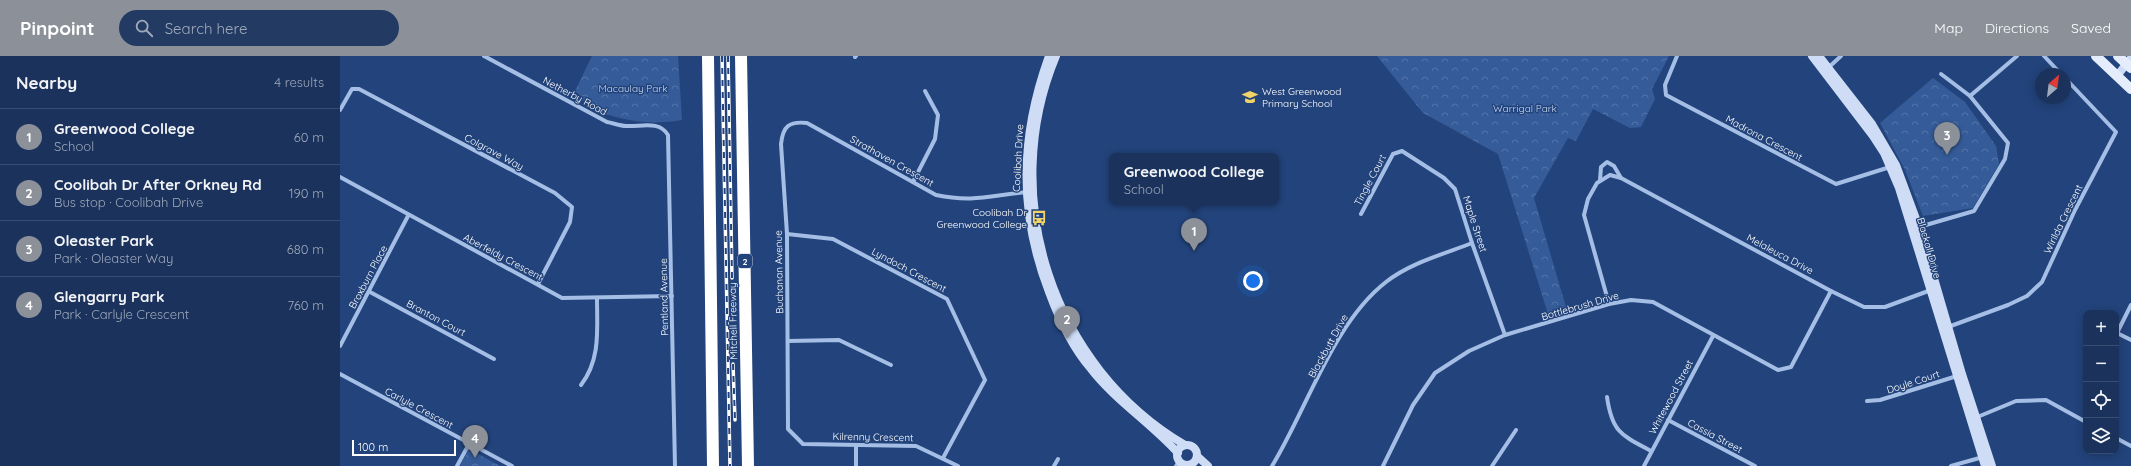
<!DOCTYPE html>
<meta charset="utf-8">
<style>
body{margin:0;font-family:Quicksand,sans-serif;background:#233a62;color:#f1f3f6}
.controls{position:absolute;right:12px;bottom:12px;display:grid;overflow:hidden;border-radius:8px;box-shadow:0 2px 10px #0003}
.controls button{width:36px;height:36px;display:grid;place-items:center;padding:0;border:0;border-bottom:1px solid #384d72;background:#1a325c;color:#f1f3f6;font:20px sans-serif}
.compass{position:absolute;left:1695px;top:12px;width:36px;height:36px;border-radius:50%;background:#1a325c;box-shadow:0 2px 10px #0003;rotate:28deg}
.scale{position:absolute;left:12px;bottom:10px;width:104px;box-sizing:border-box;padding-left:4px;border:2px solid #fff;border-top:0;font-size:11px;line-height:14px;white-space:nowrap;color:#fff;-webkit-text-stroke:3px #22437b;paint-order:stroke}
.you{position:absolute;left:913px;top:225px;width:14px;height:14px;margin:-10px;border:3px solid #fff;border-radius:50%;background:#1a73e8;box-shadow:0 0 0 6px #1a73e833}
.badge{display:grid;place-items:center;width:26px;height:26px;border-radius:50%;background:#8c9099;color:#fff;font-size:13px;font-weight:700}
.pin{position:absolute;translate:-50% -33px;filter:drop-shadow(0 1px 2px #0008)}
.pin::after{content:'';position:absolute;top:21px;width:14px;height:12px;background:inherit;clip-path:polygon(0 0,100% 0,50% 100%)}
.popup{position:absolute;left:769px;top:97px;width:170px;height:52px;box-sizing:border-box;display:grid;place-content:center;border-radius:8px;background:#1a325c;filter:drop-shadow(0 1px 3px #0005);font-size:13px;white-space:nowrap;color:#9faabb}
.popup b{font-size:15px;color:#f1f3f6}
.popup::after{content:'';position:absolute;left:50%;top:100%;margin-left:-8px;border:8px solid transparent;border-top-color:#1a325c}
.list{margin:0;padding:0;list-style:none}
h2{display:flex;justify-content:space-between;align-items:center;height:52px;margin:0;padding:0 16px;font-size:17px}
h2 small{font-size:13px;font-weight:400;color:#9faabb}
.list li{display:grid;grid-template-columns:26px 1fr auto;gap:12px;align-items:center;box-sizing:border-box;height:56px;padding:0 16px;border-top:1px solid #384d72}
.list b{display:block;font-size:15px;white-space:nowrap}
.list p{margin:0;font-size:13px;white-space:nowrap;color:#9faabb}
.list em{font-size:13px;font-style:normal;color:#9faabb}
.icon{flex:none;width:22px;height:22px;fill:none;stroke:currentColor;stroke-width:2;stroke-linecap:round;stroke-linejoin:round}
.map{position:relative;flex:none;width:1791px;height:410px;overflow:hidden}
header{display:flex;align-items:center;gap:24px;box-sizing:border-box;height:56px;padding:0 20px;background:#8c9099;color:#fff}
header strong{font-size:19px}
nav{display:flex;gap:22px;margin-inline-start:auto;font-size:14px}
.search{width:280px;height:36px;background:#233a62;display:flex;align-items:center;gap:10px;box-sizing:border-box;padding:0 14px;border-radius:22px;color:#9faabb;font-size:15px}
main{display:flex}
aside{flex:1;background:#1a325c}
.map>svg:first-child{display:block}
</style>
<header>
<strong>Pinpoint</strong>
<div class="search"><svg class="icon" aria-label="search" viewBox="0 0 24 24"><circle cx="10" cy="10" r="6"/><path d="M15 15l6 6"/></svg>Search here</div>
<nav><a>Map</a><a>Directions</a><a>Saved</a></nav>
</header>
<main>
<aside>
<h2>Nearby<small>4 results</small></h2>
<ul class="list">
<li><span class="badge">1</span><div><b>Greenwood College</b><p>School</p></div><em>60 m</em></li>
<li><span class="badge">2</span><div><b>Coolibah Dr After Orkney Rd</b><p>Bus stop · Coolibah Drive</p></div><em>190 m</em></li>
<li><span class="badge">3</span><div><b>Oleaster Park</b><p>Park · Oleaster Way</p></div><em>680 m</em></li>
<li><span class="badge">4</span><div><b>Glengarry Park</b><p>Park · Carlyle Crescent</p></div><em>760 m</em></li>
</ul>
</aside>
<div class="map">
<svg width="1791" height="410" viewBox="0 0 1791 410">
<defs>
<pattern id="park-crowns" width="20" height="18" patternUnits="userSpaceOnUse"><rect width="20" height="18" fill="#355c99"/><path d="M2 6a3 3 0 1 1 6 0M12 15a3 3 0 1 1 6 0" fill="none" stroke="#5374a8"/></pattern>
</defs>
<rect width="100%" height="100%" fill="#22437b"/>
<g fill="url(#park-crowns)">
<path d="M252 0H338L342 64C313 69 279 66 253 52 246 49 241 40 235 35Z"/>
<polygon points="1037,0 1329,0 1312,33 1315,43 1301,71 1290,72 1253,53 1236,85 1228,82 1194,142 1226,251 1208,258 1158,98 1083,57"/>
<polygon points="1593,22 1625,46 1656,90 1659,108 1633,152 1583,160 1565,114 1540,67"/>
<polygon points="129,393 160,410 120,410"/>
</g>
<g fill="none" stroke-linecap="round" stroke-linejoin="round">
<g stroke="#a5bee5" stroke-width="4">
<path d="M144 0 267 66C273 67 280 70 286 70 301 71 319 64 328 79L335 410"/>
<polyline points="1337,0 1325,29 1326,39 1496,128 1550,111"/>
<polyline points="1704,0 1721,18"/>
<polyline points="515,1 516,0"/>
<polyline points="1488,12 1501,0"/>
<polyline points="1630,40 1677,0"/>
<polyline points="0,54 12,33 19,33 215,137 232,151 230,166 198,228"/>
<polyline points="0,121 222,242 332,240"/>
<polyline points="1260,124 1261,111 1267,106 1274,110 1281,122"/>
<polyline points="573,126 595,83 598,59 585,35"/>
<polyline points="1021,158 1053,98 1062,95 1104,122 1115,133 1132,187 1165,279"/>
<polyline points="1579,171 1634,155 1665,103 1668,87 1630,40 1601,18"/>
<polyline points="447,178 493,183 607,243 645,324 603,402"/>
<polyline points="30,236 154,303"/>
<polyline points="1269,248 1244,159 1248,143 1257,127 1270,119 1281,122 1491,235 1524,251 1545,251 1591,234"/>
<polyline points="1791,249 1777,277 1791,284"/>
<polyline points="1608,271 1668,249 1687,240 1702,226 1735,154 1776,76 1725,22"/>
<polyline points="448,285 499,284 551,309"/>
<polyline points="0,290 68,160"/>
<polyline points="0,318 172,410"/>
<path d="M241 329C261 303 257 273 257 242"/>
<path d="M1267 341C1272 376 1281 379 1311 395"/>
<polyline points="1527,345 1540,344 1617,320"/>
<polyline points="1635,362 1676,345 1706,344 1746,366"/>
<polyline points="1328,364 1415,410"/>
<polyline points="1776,382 1791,390"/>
<polyline points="516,389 516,410"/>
<polyline points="117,410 129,388"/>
<path d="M618 410 576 390 463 388 448 373 447 178 441 88C443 70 449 65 467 67L596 139C634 147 652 139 688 136"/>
<polyline points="714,410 718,403"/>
<polyline points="836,410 840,405"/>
<path d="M932 410C967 353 993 267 1046 226 1070 207 1104 198 1132 187"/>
<polyline points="1043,410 1073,349 1095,317 1129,295 1165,279 1269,248 1291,244 1313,246 1438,314 1451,311 1491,235"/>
<polyline points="1152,410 1176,374"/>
<polyline points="1304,410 1373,280"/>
<polyline points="1611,410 1643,401"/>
</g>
<g stroke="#cedcf5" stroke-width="8">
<path d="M709 0C680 80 678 156 709 236 719 263 732 291 751 313 776 345 811 367 838 397"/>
<path d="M716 0C657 141 712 311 845 389"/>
<polyline points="1472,0 1533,80 1544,97 1559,132 1645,410"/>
<polyline points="1479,0 1532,68 1556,109 1579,171 1622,318 1652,410"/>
<polyline points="1777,20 1791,2"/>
<circle cx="847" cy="399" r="10"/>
<polyline points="857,400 868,410"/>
</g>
<g stroke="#e5edfd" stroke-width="10">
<polyline points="1756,0 1791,33"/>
<polyline points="1778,0 1791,12"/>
</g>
<g stroke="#fff" stroke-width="12">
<polyline points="368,0 373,410"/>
<polyline points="401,0 408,410"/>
</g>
<defs>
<g id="rail">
<polyline points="382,0 390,410"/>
<polyline points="388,0 392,222"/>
<polyline points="393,308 395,364"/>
</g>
</defs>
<use href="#rail" stroke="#fff" stroke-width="3.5"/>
<use href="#rail" stroke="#22437b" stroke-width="2" stroke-dasharray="6" stroke-linecap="butt"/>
</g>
<defs>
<symbol id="school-bare" viewBox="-9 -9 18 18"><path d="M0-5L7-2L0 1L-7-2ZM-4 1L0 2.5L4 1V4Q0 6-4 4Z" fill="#f1d267" stroke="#22437b" stroke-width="2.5" paint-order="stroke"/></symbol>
<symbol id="bus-bare" viewBox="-9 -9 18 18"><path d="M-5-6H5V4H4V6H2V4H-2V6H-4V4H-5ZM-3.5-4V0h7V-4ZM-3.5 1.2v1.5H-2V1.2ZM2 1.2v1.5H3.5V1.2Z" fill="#f1d267" stroke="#22437b" stroke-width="2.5" paint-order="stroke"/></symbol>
</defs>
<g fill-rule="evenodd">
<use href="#school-bare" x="899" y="30" width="22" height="22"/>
<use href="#bus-bare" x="688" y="151" width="22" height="22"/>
</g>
<g text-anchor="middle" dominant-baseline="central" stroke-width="3" stroke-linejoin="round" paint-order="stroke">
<rect fill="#22437b" stroke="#bdc7d7" stroke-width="1" x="398" y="198" width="14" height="14" rx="3"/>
<g font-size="9" font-weight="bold" fill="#fff">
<text x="405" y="205">2</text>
</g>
<g font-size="10" fill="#c8d9f4" stroke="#22437b">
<text x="293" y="32">Macaulay Park</text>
<text x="1185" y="52">Warrigal Park</text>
</g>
<g font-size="10" fill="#fff" stroke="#22437b" text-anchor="start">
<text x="922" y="35">West Greenwood<tspan x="922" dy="12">Primary School</tspan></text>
<text x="687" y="156" text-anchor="end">Coolibah Dr<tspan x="687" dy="12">Greenwood College</tspan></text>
</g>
<g font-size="10" fill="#fff" stroke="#22437b">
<text transform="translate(235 40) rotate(28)">Netherby Road</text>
<text transform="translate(1424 82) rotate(28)">Madrona Crescent</text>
<text transform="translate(154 96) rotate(28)">Colgrave Way</text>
<text transform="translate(678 102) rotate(-87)">Coolibah Drive</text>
<text transform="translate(552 105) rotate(29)">Strathaven Crescent</text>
<text transform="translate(1030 124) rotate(-62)">Tingle Court</text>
<text transform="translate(1723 163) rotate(-64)">Wirilda Crescent</text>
<text transform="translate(1135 168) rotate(72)">Maple Street</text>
<text transform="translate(1589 192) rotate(74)">Blackall Drive</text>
<text transform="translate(1440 198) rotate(28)">Melaleuca Drive</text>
<text transform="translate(163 201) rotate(28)">Aberfeldy Crescent</text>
<text transform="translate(569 214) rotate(28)">Lyndoch Crescent</text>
<text transform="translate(439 216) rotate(-91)">Buchanan Avenue</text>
<text transform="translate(28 221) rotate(-62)">Broxburn Place</text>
<text transform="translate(324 241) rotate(-91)">Pentland Avenue</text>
<text transform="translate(1240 250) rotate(-16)">Bottlebrush Drive</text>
<text transform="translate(96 262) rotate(28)">Branton Court</text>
<text transform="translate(393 265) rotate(-91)">Mitchell Freeway</text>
<text transform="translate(988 290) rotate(-61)">Blackbutt Drive</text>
<text transform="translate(1573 326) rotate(-18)">Doyle Court</text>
<text transform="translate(1331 341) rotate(-62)">Whitewood Street</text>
<text transform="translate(79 352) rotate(28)">Carlyle Crescent</text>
<text transform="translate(1375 380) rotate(28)">Cassia Street</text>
<text transform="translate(533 381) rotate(1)">Kilrenny Crescent</text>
</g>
</g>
</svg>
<div class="controls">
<button>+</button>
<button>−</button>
<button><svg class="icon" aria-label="locate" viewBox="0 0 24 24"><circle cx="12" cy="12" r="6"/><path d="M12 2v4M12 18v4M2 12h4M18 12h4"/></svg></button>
<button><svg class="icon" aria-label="layers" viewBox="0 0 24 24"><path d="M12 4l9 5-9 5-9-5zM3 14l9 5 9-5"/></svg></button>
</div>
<svg class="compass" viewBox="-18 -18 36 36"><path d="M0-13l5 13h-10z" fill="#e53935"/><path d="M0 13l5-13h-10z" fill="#9faabb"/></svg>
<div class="scale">100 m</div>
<div class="you"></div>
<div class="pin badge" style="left:854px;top:195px">1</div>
<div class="popup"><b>Greenwood College</b>School</div>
<div class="pin badge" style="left:727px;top:283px">2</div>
<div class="pin badge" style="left:1607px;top:99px">3</div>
<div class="pin badge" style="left:135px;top:402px">4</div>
</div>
</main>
